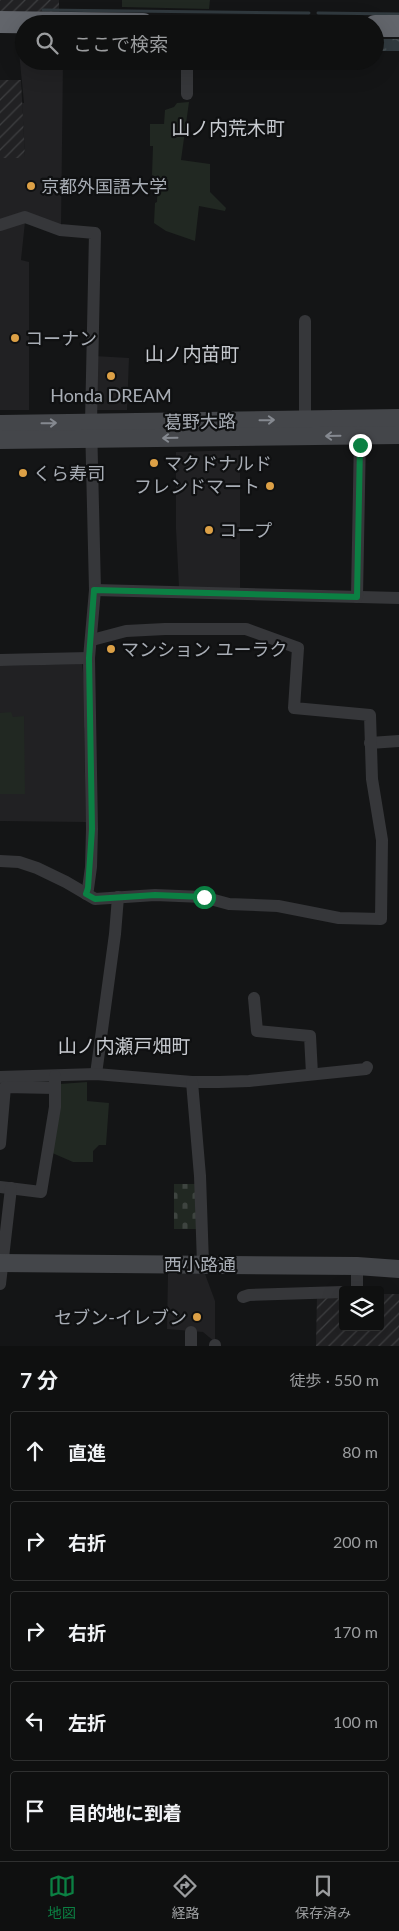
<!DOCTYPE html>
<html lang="ja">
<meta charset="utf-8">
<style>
body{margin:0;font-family:Lato,"Noto Sans JP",sans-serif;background:#181919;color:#f1f3f6}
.controls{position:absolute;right:15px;bottom:15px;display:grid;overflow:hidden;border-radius:5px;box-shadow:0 5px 20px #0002}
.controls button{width:45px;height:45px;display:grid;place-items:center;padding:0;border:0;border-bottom:1px solid #2f3030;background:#0f1010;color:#f1f3f6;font:25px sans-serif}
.stop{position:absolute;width:15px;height:15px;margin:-11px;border:4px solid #0b8043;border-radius:50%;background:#fff}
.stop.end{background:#0b8043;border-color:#fff;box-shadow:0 1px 5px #0008}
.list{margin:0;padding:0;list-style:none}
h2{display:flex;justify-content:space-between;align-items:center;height:65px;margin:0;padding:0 20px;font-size:21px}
h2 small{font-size:16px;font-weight:400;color:#9b9d9f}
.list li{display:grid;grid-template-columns:32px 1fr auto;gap:15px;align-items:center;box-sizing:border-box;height:80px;margin:0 10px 10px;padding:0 10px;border:1px solid #2f3030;border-radius:5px}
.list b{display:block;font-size:19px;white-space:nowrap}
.list em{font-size:16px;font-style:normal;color:#9b9d9f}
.icon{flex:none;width:28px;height:28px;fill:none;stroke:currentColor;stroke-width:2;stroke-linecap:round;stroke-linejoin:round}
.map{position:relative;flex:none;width:399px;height:1346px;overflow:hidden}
.search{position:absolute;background:#0f1010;box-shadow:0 5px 20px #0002;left:15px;right:15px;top:15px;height:55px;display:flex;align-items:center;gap:12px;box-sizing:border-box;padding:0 18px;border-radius:28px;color:#9b9d9f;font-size:19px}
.sheet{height:515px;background:#0f1010}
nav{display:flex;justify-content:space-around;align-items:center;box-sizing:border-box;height:70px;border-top:1px solid #2f3030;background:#0f1010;font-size:14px;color:#9b9d9f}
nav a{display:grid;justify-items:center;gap:2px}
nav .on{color:#0b8043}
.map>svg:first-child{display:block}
</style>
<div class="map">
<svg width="399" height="1346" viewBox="0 0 399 1346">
<defs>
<pattern id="industrial-furrows" width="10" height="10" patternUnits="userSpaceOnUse" patternTransform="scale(1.25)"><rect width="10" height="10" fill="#212123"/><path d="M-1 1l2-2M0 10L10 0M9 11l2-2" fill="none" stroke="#3e3f41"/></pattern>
<pattern id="cemetery-stones" width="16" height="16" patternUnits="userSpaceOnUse" patternTransform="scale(1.25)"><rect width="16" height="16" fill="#212822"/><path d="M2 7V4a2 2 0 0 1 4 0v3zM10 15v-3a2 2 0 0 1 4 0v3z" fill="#3e4440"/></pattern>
<pattern id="water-ripples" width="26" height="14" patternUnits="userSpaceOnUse" patternTransform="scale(1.25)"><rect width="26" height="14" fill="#313a3f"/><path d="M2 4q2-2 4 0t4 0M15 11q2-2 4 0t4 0" fill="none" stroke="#4c5458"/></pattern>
</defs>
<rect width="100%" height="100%" fill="#141516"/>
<g fill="#212123">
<polygon points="19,52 24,52 24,61 63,61 61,228 25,222 21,260 29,262 29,410 0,410 0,158 25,158 22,103 24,103"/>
<polygon points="94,356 129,358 127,410 93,410"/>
<polygon points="240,450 240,590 179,587 176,529 176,452"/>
<polygon points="82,664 85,690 86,724 84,729 86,822 0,821 0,666"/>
<polygon points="168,1273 205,1274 215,1301 215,1342 203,1332 167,1329"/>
</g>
<g fill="url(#industrial-furrows)">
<polygon points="0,0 59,0 59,15 0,14"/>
<polygon points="0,80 21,80 25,158 0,158"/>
<polygon points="380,1294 399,1294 399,1346 316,1346 317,1296 343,1295 343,1327 380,1327"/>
</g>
<polygon fill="url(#cemetery-stones)" points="174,1184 195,1184 198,1229 174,1229"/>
<g fill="#212822">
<polygon points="122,0 210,0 209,9 122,7"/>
<polygon points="189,102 181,160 210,164 210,192 226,208 225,211 199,206 195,241 166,231 154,223 155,203 157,202 158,178 152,175 153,146 150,146 150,124 164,124 165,110 174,107 177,103"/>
<polygon points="11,712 13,717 24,716 25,794 0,794 0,713"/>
<polygon points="87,1082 87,1101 109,1103 106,1145 99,1145 93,1151 93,1162 73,1162 50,1152 60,1084"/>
</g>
<rect fill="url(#water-ripples)" x="375" y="39" width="24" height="12"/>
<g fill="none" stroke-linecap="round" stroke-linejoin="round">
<g stroke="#313a3f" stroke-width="3">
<polyline points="43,10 309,13"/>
<polyline points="318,13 399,14"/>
</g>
<g stroke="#36373a" stroke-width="12">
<polyline points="187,61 187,94"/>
<polyline points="0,225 25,217 60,230 95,233 91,423 95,590 89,658 92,829 91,867 88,889 86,894"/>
<polyline points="305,426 305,321"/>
<polyline points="95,590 399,598"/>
<polyline points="357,597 360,435"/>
<polyline points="0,660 89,658"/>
<polyline points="370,743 399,741"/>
<polyline points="0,861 19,862 37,868 66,882 95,899 155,895 203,897 229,904 278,906 339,918 381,919 382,840 372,779 370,715 294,708 298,648 246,629 165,629 126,631 92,640"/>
<polyline points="254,998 257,1031 310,1036 312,1074"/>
<polyline points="96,1074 115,934 118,897"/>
<polyline points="0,1077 96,1074 192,1082 219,1082 249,1081 366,1069 367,1067"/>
<polyline points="192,1082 200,1176 203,1264"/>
<polyline points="0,1144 5,1087 55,1088"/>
<polyline points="0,1187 41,1192 55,1107 55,1076"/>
<polyline points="0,1284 11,1188"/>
<polyline points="356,1290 357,1289 357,1266"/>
<polyline points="243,1297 249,1295 343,1292"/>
<polyline points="191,1346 191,1332"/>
<polyline points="215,1346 215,1345"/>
</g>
<g stroke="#44464a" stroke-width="18">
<polyline points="0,424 399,418"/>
<polyline points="0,440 399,435"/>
<polyline points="0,1263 357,1266 399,1269"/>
</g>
<g stroke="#62656b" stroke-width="22">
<polyline points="0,22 143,24"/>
<polyline points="375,26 399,26"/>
</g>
</g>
<defs><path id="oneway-shaft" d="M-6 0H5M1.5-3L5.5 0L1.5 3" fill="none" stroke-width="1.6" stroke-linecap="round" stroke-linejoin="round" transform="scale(1.25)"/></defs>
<g stroke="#858990">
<use href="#oneway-shaft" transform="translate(267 420) rotate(-1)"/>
<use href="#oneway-shaft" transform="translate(49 423) rotate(-1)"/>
<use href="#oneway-shaft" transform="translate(333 436) rotate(179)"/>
<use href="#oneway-shaft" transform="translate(170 438) rotate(179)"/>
</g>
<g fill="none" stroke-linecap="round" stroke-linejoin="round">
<polyline stroke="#0b8043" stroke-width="6" points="204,897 155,895 95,899 86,894 88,888 92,829 89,658 94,590 357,597 360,445"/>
</g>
<g fill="#dca046" stroke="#0f1011" stroke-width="2">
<circle cx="31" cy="186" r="5"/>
<circle cx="15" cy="338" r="5"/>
<circle cx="111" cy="376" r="5"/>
<circle cx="154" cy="463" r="5"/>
<circle cx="23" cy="473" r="5"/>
<circle cx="270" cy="486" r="5"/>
<circle cx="209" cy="530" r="5"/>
<circle cx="111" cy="649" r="5"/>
<circle cx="197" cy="1317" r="5"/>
</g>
<g text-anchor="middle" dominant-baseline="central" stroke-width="4.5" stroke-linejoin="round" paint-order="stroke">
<g font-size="18" fill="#a8adb5" stroke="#0f1011" text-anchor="start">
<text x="41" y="186">京都外国語大学</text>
<text x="25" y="338">コーナン</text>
<text x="111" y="395" text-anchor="middle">Honda DREAM</text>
<text x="164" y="463">マクドナルド</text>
<text x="33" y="473">くら寿司</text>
<text x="260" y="486" text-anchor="end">フレンドマート</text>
<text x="219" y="530">コープ</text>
<text x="121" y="649">マンション ユーラク</text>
<text x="187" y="1317" text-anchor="end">セブン-イレブン</text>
</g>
<g font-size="18" fill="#a8adb5" stroke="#0f1011">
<text transform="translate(200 421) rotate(-1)">葛野大路</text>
<text x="200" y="1264">西小路通</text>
</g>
<g font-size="19" fill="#c8cbd1" stroke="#0f1011">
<text x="228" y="127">山ノ内荒木町</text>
<text x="192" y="353">山ノ内苗町</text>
<text x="124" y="1045">山ノ内瀬戸畑町</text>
</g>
</g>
</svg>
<div class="controls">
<button><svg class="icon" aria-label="layers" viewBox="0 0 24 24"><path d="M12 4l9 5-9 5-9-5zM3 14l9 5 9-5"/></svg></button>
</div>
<div class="stop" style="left:204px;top:897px"></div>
<div class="stop end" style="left:360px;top:445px"></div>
<div class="search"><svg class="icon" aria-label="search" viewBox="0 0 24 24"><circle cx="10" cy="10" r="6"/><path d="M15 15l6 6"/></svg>ここで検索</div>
</div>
<section class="sheet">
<h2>7 分<small>徒歩 · 550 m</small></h2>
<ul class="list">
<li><svg class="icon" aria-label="ahead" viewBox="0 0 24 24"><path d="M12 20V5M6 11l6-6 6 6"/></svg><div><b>直進</b></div><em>80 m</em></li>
<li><svg class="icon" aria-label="right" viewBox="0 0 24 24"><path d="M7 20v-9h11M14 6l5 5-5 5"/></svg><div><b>右折</b></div><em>200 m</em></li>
<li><svg class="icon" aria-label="right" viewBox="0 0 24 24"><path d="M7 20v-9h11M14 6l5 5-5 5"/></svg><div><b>右折</b></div><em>170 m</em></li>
<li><svg class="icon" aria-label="left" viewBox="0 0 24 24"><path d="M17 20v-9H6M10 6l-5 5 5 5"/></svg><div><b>左折</b></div><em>100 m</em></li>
<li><svg class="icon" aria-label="arrive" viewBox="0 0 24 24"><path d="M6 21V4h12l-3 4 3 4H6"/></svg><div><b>目的地に到着</b></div></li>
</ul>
</section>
<nav>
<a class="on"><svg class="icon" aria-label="map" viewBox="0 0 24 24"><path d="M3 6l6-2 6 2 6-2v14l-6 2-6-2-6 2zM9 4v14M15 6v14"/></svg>地図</a>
<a><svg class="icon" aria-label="directions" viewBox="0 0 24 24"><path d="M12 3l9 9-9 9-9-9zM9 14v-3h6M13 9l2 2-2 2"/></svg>経路</a>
<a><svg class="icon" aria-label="saved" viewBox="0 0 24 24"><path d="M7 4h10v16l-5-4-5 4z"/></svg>保存済み</a>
</nav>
